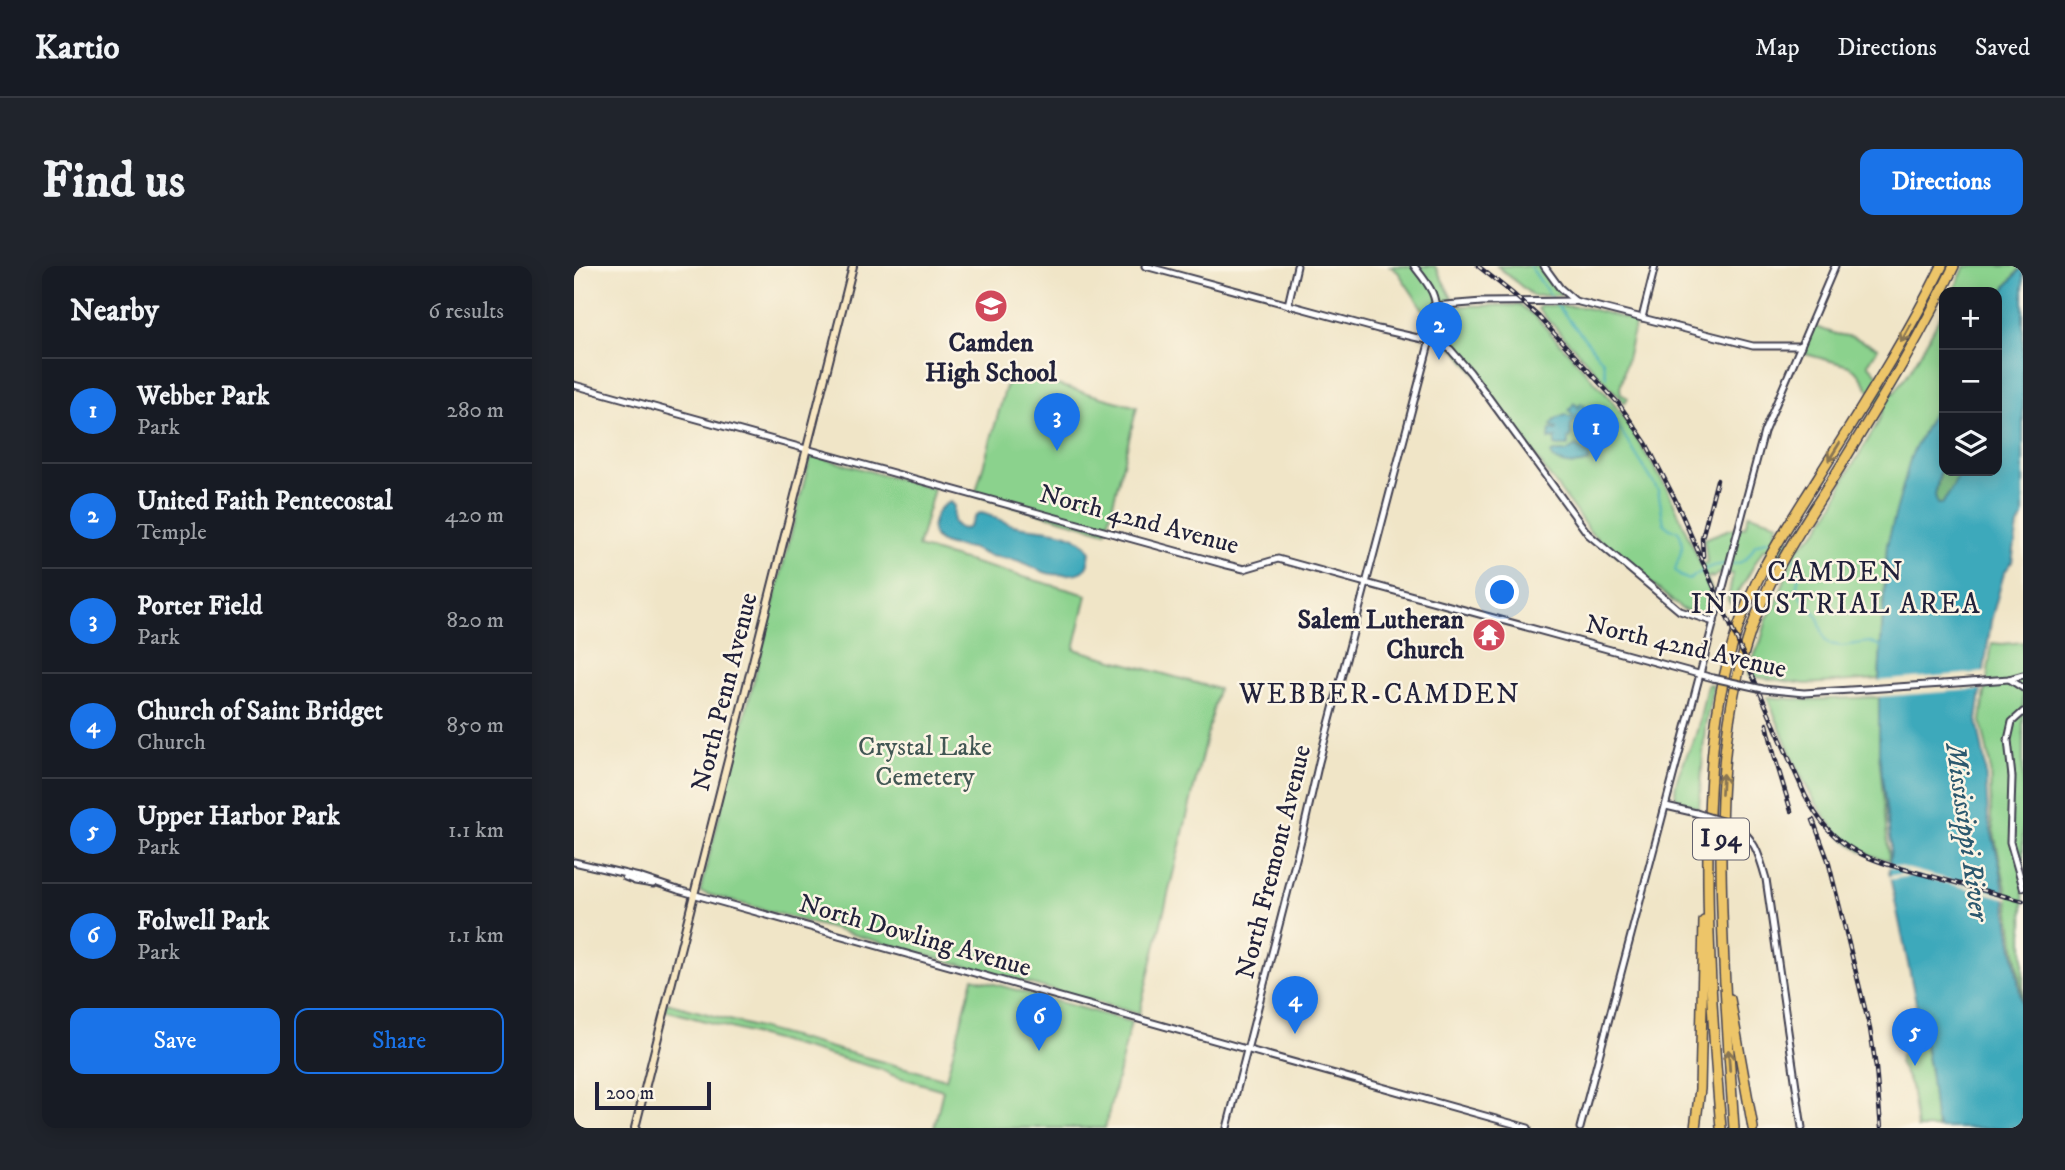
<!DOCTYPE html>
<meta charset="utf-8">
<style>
body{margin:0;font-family:"IM FELL DW Pica",serif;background:#20242c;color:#f1f3f6}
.controls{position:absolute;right:21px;top:21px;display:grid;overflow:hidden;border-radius:14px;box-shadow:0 4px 18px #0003}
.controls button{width:63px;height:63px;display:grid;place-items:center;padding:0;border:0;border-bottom:2px solid #363941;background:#171b24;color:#f1f3f6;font:35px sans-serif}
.scale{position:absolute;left:21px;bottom:18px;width:116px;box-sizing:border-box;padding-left:7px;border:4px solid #22223b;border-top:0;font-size:19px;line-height:24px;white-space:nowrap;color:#22223b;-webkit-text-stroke:5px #fcf5e5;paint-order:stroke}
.you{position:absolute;left:929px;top:327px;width:24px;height:24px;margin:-18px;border:5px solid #fff;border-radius:50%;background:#1a73e8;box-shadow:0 0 0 10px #1a73e833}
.badge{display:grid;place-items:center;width:46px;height:46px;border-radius:50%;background:#1a73e8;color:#fff;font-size:23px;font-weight:700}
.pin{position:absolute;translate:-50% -58px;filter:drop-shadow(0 2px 4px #0008)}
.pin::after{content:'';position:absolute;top:37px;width:24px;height:21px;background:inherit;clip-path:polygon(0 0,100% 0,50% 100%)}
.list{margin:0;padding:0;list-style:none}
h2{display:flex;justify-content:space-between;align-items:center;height:91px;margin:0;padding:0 28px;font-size:30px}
h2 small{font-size:23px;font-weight:400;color:#9ea1a6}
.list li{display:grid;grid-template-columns:46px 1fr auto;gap:21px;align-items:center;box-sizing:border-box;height:105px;padding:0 28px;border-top:2px solid #363941}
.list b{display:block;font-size:26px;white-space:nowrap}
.list p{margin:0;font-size:23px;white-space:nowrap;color:#9ea1a6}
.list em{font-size:23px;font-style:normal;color:#9ea1a6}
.actions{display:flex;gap:14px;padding:21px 28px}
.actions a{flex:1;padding:16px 0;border:2px solid #1a73e8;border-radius:14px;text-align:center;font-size:24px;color:#1a73e8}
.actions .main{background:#1a73e8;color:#fff}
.icon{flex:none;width:38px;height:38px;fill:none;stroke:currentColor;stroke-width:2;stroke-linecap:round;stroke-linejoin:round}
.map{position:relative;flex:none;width:1449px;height:862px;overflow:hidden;border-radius:14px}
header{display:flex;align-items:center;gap:42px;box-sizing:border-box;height:98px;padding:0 35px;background:#171b24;border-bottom:2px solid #363941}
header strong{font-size:33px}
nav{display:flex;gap:38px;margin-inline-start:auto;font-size:24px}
.intro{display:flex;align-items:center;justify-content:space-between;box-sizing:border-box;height:168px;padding:0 42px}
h1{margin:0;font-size:49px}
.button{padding:18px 32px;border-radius:14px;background:#1a73e8;color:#fff;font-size:24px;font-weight:700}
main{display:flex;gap:42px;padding:0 42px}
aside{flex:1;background:#171b24;border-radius:14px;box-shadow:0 4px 18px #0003}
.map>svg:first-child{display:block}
</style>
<header>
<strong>Kartio</strong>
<nav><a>Map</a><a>Directions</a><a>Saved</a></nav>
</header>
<div class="intro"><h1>Find us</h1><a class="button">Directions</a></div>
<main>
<aside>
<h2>Nearby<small>6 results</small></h2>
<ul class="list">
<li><span class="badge">1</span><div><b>Webber Park</b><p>Park</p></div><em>280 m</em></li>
<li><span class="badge">2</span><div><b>United Faith Pentecostal</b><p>Temple</p></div><em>420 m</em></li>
<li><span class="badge">3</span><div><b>Porter Field</b><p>Park</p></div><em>820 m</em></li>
<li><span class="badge">4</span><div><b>Church of Saint Bridget</b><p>Church</p></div><em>850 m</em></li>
<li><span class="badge">5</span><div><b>Upper Harbor Park</b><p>Park</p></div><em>1.1 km</em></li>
<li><span class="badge">6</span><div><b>Folwell Park</b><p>Park</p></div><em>1.1 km</em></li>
</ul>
<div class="actions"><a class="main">Save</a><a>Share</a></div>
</aside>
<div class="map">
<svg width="1449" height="862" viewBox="0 0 1449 862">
<rect width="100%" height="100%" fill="#fcf5e5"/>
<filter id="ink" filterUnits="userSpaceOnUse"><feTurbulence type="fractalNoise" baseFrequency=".0143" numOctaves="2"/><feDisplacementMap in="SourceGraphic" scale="14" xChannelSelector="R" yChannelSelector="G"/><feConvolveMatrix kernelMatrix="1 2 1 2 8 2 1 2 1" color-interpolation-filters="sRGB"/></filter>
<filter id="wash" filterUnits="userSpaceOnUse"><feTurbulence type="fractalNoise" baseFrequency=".00686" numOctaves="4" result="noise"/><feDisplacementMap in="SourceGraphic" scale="28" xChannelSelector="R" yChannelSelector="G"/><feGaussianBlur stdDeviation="1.57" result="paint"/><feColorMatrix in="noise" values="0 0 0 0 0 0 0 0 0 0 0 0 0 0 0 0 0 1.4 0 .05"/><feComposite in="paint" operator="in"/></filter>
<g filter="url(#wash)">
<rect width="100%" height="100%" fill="#f0e5c7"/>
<g fill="#8bd28d" stroke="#567a64" stroke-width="2">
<path d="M816 0H861L882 40 946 39 961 50 1033 129 1046 146 1094 224 1127 299 1133 296 1130 273 1156 263 1171 261 1175 248 1205 257 1201 264 1227 280 1245 262 1260 238 1271 212 1304 157 1309 144 1285 108 1275 100 1228 87 1239 60 1262 68 1279 71 1304 82 1294 98 1320 127C1340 102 1355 72 1370 43V125L1313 279 1305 413 1232 418 1174 410 1180 390 1187 375 1193 352 1202 339 1216 298 1190 282C1178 301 1170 321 1156 337L1154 333 1159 308 1146 307 1138 312 1137 310 1133 312 1140 330 1134 349 1127 350 1108 343 1017 267 904 111 883 85 865 72 869 55 854 51 824 6Z"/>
<polygon points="923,0 965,0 988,29 959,30"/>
<polygon points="1391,0 1448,0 1423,32 1423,26 1379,26"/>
<polygon points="967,39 1009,41 1062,55 1046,122 1047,128 1054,132 1051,137 964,43"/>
<polygon points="436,106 563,141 532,266 401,229"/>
<polygon points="237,189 360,223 344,281 513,329 500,383 644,423 565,748 126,626"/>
<polygon points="1449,376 1449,735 1433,627 1417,553 1416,498 1407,455 1418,377 1428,378"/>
<path d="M1135 418 1139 419 1131 461 1125 542 1104 535C1093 520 1117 484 1122 468 1127 452 1129 435 1133 419Z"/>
<path d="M1193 431 1233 434 1305 431V487L1315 594C1247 586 1217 485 1193 431Z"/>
<polygon points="399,712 557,756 531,862 360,862 369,824 318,809 306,803 91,744 93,737 372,813"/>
<polygon points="1343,738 1358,818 1361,853 1365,862 1343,862 1337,820 1325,796"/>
</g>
<polygon fill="#70b478" stroke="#496b5a" stroke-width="2" points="1370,199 1370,205 1386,205 1379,222 1367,239 1363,238 1361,229 1368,201"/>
<g fill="#3ca9bb" stroke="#2f667b" stroke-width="2">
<path d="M1449 0V251L1444 260 1438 296 1430 307 1417 355 1403 454 1411 497 1414 552 1426 600 1449 747V862H1365L1361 853 1356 804 1315 606 1317 579 1305 487V413L1313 279 1337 190 1370 125V199L1367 201 1361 229 1363 238H1367C1376 229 1381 217 1386 205H1423V32Z"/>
<polygon points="1000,137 1004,141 1007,137 1010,140 1010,144 997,159 997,172 994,173 994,180 981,180 981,174 982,172 975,173 976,163 982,164 983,163 977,159 982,153 991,149 997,152 999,150 995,145"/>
<path d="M1002 180 1016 189 1015 196C1004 200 988 200 978 192L977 188 979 186H992Z"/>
<path d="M376 236 380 240 379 256C384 262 387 264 394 262L403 248 407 247C418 249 428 256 439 259 462 265 501 260 516 285 515 291 515 301 509 305 503 309 486 309 478 308 467 307 458 300 448 296 437 292 427 292 416 290 409 288 403 284 396 282 384 279 370 282 361 271 356 265 359 257 361 251 364 243 368 239 376 236Z"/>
</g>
<g fill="#f0e5c7">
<polygon points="1414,406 1411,423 1302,431 1302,415"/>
<polygon points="1312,597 1434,629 1435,633 1341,609 1313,614 1312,611 1334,606 1312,600"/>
</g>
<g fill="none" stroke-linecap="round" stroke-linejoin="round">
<g stroke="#3ca9bb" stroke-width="2">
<polyline points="956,0 979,34"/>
<polyline points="982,38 1029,95 1032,111"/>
<path d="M1031 139 1084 224 1090 258 1096 263 1104 265C1113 280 1105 289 1101 304L1106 310 1115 314C1129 304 1135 299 1153 298"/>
<path d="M1217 290C1229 298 1224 312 1222 325L1243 349 1251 374 1255 378 1268 380 1295 376 1307 381"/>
<path d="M1159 298C1172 297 1176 289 1181 279L1194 274 1198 277"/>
</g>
</g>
</g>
<g filter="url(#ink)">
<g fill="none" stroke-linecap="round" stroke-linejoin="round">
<defs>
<g id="tertiary">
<polyline points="571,0 804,63 862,76 876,83 896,106 1014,268 1106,345 1140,356"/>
<polyline points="970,0 986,22 1001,35"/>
<polyline points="714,39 723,0"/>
<polyline points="859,40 908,36 1001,35 1179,80 1227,80"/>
<polyline points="1068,52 1081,0"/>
<polyline points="0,119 649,298 670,303 704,293 1139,412"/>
<polyline points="1435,413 1449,422"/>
<polyline points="1369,418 1435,413 1449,409"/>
<polyline points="1449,446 1438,456 1434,474 1438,511 1436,576 1449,621"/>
<polyline points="1092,540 1122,547"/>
<path d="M1157 558C1180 568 1186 591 1192 613L1228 862"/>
<polyline points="0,596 65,611 104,624 954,862"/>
<polyline points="51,611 61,615 79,618"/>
<path d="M653 862 729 566 745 496 861 55C865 30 855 19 840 0"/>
<polyline points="1006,862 1190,166 1261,0"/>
</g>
<polyline id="secondary" points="61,862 279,0"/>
<g id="motorway">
<polyline points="1156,733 1179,862"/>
<polyline points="1121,862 1126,823 1130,655"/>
<path d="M1147 862C1139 769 1133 676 1134 582 1136 486 1141 404 1183 315 1201 278 1224 244 1245 210 1288 141 1332 73 1368 0"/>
<path d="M1160 862C1154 774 1148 686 1147 598 1146 502 1153 408 1195 320 1214 280 1240 244 1263 206 1304 139 1346 72 1380 0"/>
</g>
</defs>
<use href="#tertiary" stroke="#413f50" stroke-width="9"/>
<use href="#secondary" stroke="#413f50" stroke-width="10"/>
<use href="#motorway" stroke="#413f50" stroke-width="12"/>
<use href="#tertiary" stroke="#fff" stroke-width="5"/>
<use href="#secondary" stroke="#f8e8c3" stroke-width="6"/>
<use href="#motorway" stroke="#edc569" stroke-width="9"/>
<defs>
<g id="rail">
<path d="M904 0 938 27 965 51 1045 138 1072 177 1101 233 1231 529C1260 587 1298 595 1356 610 1387 618 1418 627 1449 635"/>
<polyline points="1129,290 1128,272 1143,214"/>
<polyline points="1193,458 1201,492 1217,545"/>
<polyline points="1239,554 1254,594 1296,763 1302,802 1307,862"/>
</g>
</defs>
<use href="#rail" stroke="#22223b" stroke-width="4.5"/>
<use href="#rail" stroke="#fcf5e5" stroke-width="2" stroke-dasharray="5" stroke-linecap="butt"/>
<defs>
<g id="tertiary-bridge">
<polyline points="1139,412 1189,423 1230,427 1369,418"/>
<polyline points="1122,547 1157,558"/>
</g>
</defs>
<use href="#tertiary-bridge" stroke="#413f50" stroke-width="9" stroke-linecap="butt"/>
<use href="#tertiary-bridge" stroke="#fff" stroke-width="5"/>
</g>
<defs><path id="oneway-shaft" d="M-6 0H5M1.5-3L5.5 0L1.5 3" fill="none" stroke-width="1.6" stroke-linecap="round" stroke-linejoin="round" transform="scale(1.75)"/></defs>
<g stroke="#887452">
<use href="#oneway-shaft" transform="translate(1332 67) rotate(119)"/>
<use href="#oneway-shaft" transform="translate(1260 186) rotate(122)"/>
<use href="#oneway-shaft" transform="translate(1148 518) rotate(-87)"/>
<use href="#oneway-shaft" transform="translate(1155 794) rotate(-94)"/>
</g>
</g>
<defs>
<symbol id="school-disc" viewBox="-11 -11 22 22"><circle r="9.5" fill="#d1495b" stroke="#fcf5e5"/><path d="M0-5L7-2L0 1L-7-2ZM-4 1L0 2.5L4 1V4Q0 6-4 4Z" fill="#fff"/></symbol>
<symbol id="temple-disc" viewBox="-11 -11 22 22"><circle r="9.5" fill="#d1495b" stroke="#fcf5e5"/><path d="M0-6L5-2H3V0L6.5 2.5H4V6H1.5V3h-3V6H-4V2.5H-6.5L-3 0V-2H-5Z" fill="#fff"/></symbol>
</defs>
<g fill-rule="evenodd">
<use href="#school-disc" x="398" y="21" width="38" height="38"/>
<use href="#temple-disc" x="896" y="350" width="38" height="38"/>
</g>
<g text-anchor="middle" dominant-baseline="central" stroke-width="5" stroke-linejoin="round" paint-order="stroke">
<rect fill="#fcf5e5" stroke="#63616e" stroke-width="2" x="1119" y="552.5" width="56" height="41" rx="5"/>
<g font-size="24" font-weight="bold" fill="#22223b">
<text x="1147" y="573">I 94</text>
</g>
<g font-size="26" font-weight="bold" fill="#22223b" stroke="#fcf5e5">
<text x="417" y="77">Camden<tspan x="417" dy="30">High School</tspan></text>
<text x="890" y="354" text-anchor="end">Salem Lutheran<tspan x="890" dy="30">Church</tspan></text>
</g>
<g font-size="26" fill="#22223b" stroke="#fcf5e5">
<text transform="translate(565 254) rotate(15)">North 42nd Avenue</text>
<text transform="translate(1112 381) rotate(13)">North 42nd Avenue</text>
<text transform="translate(151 426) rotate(-76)">North Penn Avenue</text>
<text transform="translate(700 596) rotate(-76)">North Fremont Avenue</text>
<text transform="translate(341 670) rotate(16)">North Dowling Avenue</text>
</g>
<g font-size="26" fill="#425754" stroke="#fcf5e5">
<text x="351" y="481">Crystal Lake<tspan x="351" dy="30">Cemetery</tspan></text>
</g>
<g font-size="28" letter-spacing="2" fill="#22223b" stroke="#fcf5e5">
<text x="1262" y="306">CAMDEN<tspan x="1262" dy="32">INDUSTRIAL AREA</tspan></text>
<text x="806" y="428">WEBBER-CAMDEN</text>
</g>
<g font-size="28" font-style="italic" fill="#2c586e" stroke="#fcf5e5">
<text transform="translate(1393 566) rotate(82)">Mississippi River</text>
</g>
</g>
</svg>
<div class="controls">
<button>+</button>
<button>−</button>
<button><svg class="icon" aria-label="layers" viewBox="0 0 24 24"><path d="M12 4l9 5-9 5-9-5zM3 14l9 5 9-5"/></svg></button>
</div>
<div class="scale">200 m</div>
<div class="you"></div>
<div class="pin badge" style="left:1022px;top:196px">1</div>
<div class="pin badge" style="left:865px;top:94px">2</div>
<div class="pin badge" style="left:483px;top:185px">3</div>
<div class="pin badge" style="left:721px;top:768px">4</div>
<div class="pin badge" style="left:1341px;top:800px">5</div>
<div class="pin badge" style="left:465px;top:785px">6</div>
</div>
</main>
